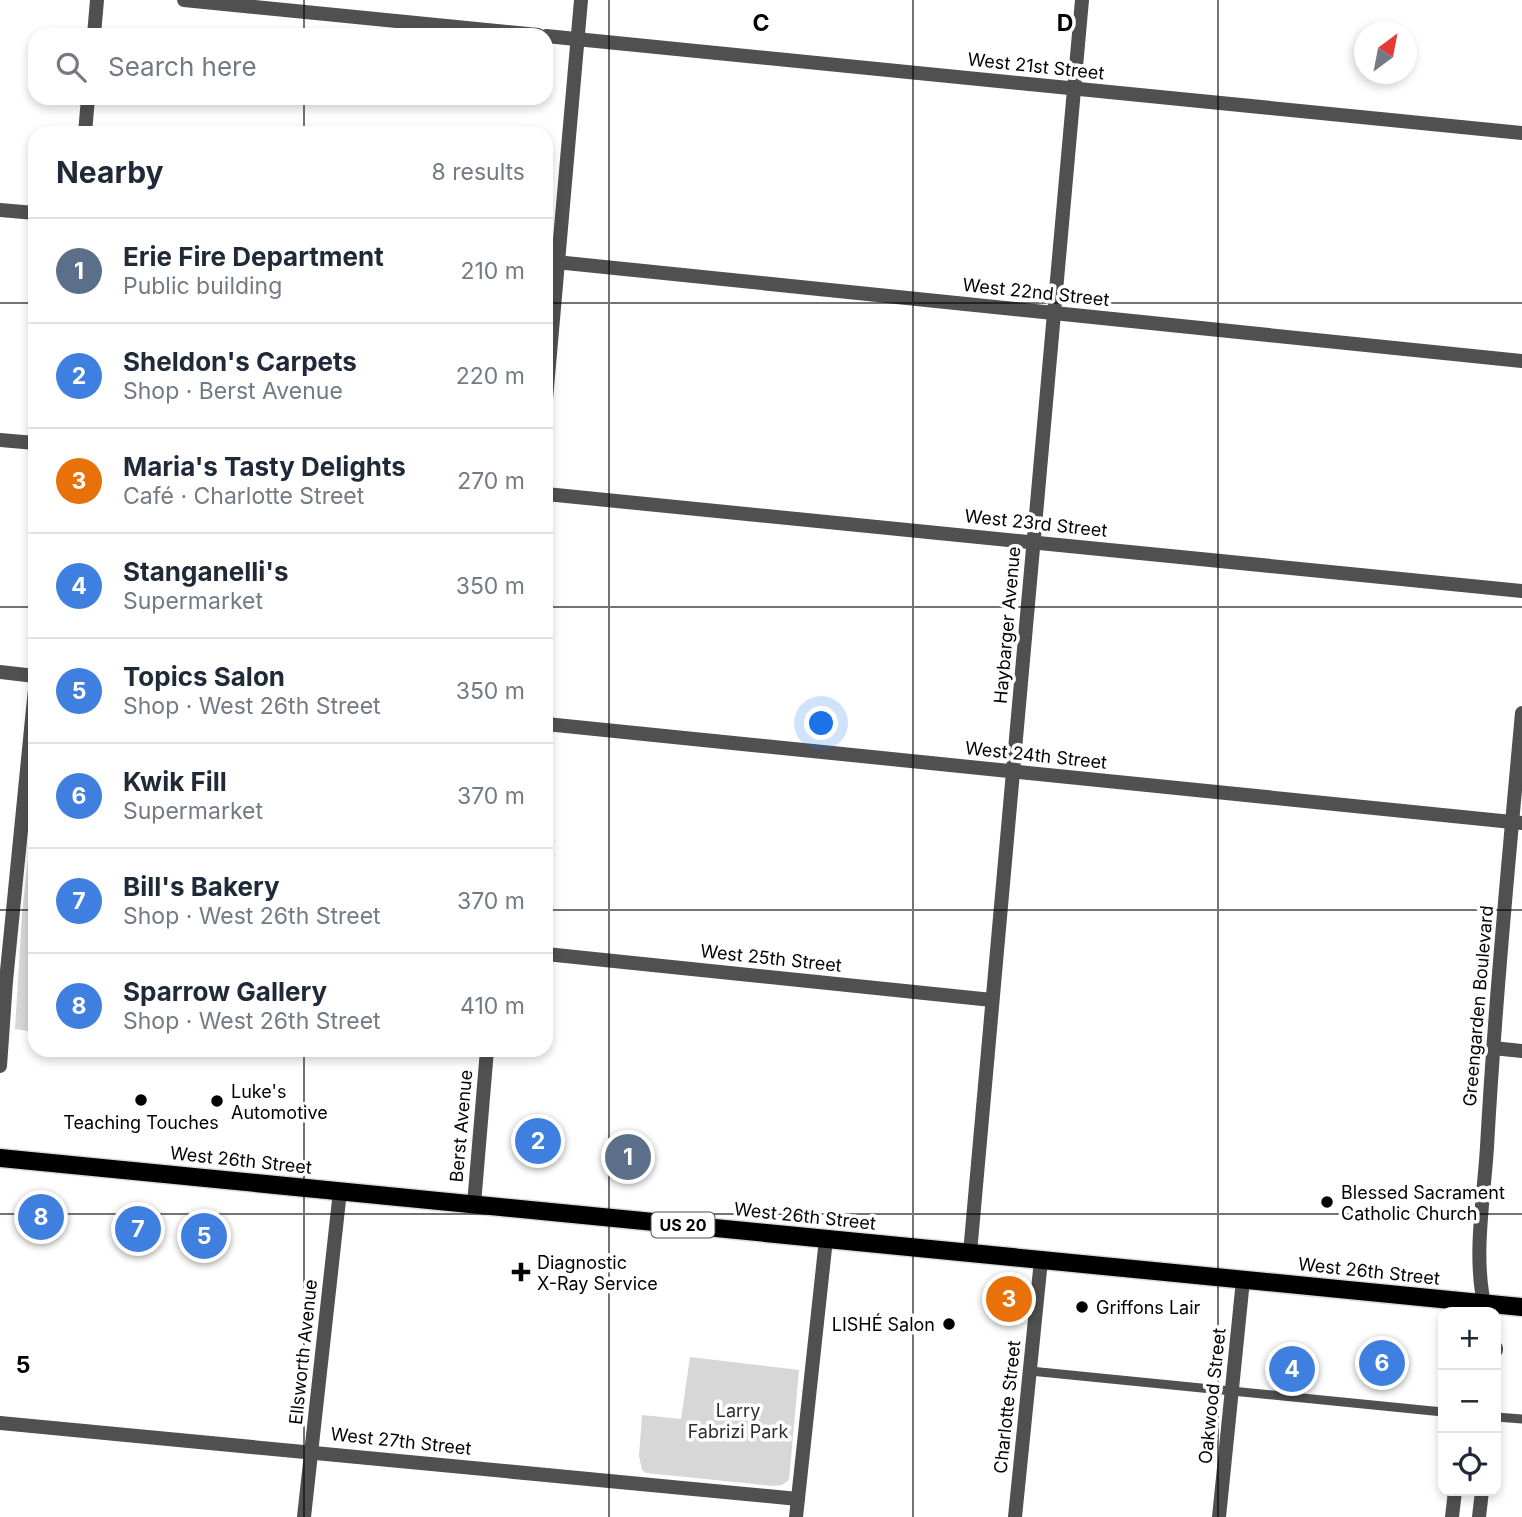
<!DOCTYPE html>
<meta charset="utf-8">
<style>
body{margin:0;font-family:Inter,sans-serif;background:#f6f6f7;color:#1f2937}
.controls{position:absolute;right:21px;bottom:21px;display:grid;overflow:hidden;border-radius:14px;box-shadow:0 4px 10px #0003}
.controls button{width:63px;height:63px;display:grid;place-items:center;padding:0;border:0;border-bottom:2px solid #e0e1e3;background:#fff;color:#1f2937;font:35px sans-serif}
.compass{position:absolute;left:1354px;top:21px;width:63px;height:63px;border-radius:50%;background:#fff;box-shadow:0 4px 10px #0003;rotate:32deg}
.you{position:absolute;left:822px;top:724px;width:24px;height:24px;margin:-18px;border:5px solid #fff;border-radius:50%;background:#1a73e8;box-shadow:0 0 0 10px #1a73e833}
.badge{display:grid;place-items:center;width:46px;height:46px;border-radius:50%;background:#0b8043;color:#fff;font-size:23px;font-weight:700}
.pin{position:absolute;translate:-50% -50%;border:4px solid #fff;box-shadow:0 2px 7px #0006}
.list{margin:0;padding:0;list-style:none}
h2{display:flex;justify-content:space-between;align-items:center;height:91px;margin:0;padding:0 28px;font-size:30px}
h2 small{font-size:23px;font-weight:400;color:#747a83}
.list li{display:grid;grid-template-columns:46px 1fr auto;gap:21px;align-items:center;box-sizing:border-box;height:105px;padding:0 28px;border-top:2px solid #e0e1e3}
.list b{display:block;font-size:26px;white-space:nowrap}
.list p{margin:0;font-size:23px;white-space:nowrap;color:#747a83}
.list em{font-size:23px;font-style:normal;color:#747a83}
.icon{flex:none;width:38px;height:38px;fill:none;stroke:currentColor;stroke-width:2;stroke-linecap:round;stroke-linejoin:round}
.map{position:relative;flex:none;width:1522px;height:1517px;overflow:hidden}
.search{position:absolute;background:#fff;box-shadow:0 4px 10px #0003;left:28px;top:28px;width:525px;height:77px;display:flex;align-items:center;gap:18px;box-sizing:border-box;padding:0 24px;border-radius:21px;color:#747a83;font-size:26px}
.panel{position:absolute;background:#fff;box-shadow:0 4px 10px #0003;left:28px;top:126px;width:525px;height:931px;border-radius:21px}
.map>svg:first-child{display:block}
</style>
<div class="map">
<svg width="1522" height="1517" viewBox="0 0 1522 1517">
<rect width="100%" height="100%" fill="#fff"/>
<g fill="#d7d7d7">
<polygon points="35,794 35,1032 15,1029 22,914"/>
<polygon points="690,1357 799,1370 789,1480 782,1485 773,1486 646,1473 642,1470 639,1456 642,1415 681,1419"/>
</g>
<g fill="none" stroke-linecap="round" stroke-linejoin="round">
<defs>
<polyline id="primary" points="0,1158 1522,1307"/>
</defs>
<use href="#primary" stroke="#dbdbdb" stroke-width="21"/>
<g stroke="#505050" stroke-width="9">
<polyline points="1030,1371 1443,1412"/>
<polyline points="1496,1417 1522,1419"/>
</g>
<g stroke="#505050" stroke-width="14">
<polyline points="94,35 97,0"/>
<polyline points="85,133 88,98"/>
<polyline points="0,210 35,213"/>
<polyline points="546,261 1522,361"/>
<polyline points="546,399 581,0"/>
<polyline points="0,440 35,443"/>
<polyline points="546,494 1522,591"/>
<polyline points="0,672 35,676"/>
<polyline points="546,724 1522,823"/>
<polyline points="546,954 992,1000"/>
<polyline points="1493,1048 1522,1051"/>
<polyline points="0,1066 6,981 35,689"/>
<polyline points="474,1204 487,1050"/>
<polyline points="970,1253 1082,0"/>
<polyline points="0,1423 798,1499"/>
<polyline points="304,1517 340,1191"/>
<polyline points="796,1517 826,1239"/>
<polyline points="1015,1517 1041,1260"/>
<polyline points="1219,1517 1243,1280"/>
</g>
<g stroke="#505050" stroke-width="14">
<polyline points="184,0 538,35"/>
<polyline points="546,36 1522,133"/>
<path d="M1486 1311C1472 1261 1484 1198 1487 1147 1495 1002 1509 857 1522 713"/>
<polyline points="1496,1348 1496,1350"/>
<polyline points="1452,1517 1455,1491"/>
<polyline points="1479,1517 1482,1491"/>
</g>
<use href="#primary" stroke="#000" stroke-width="18"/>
</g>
<path fill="none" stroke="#000" stroke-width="2" stroke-opacity="0.55" d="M304 0V35M609 0V1517M913 0V1517M1218 0V1517M304 98V133M0 303H35M546 303H1522M0 607H35M546 607H1522M0 910H35M546 910H1522M304 1050V1517M0 1214H1522"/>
<g fill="#000" stroke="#fff" stroke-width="2.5">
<circle cx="141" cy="1100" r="7"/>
<circle cx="217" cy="1101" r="7"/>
<circle cx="1327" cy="1202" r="7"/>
<path d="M517.5 1261.5h7v7h7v7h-7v7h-7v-7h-7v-7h7z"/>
<circle cx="1082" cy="1307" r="7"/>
<circle cx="949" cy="1324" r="7"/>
</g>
<g text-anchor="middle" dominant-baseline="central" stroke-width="7" stroke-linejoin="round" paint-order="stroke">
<rect fill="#fff" stroke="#4c4c4c" stroke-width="2" x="651.5" y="1212.5" width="63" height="25" rx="5"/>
<g font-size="16" font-weight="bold" fill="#000">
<text x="683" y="1225">US 20</text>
</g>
<g font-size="18" fill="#000" stroke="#fff">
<text transform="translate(1036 66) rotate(6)">West 21st Street</text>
<text transform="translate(1036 292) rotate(6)">West 22nd Street</text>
<text transform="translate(1036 523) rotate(6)">West 23rd Street</text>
<text transform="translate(1007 625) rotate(-85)">Haybarger Avenue</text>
<text transform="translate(1036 755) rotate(6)">West 24th Street</text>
<text transform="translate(771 958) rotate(6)">West 25th Street</text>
<text transform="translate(1478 1006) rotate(-85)">Greengarden Boulevard</text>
<text transform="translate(461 1126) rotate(-85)">Berst Avenue</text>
<text transform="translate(241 1160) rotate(6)">West 26th Street</text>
<text transform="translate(805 1216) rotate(6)">West 26th Street</text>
<text transform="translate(1369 1271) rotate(6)">West 26th Street</text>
<text transform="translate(303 1352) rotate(-84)">Ellsworth Avenue</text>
<text transform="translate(1212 1396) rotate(-84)">Oakwood Street</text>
<text transform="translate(1007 1407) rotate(-84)">Charlotte Street</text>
<text transform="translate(401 1441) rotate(6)">West 27th Street</text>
</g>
<g font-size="18" fill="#000" stroke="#fff" text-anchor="start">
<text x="231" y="1091">Luke's<tspan x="231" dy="21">Automotive</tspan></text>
<text x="141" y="1122" text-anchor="middle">Teaching Touches</text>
<text x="1341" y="1192">Blessed Sacrament<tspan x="1341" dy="21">Catholic Church</tspan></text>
<text x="537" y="1262">Diagnostic<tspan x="537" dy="21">X-Ray Service</tspan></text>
<text x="1096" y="1307">Griffons Lair</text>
<text x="935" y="1324" text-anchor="end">LISHÉ Salon</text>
</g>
<g font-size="18" fill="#2e2e2e" stroke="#fff">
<text x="738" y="1410">Larry<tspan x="738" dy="21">Fabrizi Park</tspan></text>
</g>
</g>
<g font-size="23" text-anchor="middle" font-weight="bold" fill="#000" stroke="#fff" stroke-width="7" stroke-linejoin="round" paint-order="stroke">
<text x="761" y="31">C</text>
<text x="1065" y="31">D</text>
<text x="23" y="1373">5</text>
</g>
</svg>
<div class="controls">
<button>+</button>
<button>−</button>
<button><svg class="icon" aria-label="locate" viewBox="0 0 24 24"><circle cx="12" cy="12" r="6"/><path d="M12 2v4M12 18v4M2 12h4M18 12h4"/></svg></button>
</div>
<svg class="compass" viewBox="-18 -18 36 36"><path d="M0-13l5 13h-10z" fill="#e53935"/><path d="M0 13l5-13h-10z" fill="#747a83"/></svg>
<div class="you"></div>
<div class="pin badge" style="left:628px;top:1157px;background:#5c6f8a">1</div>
<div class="pin badge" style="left:538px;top:1141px;background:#3f7fe0">2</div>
<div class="pin badge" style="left:1009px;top:1299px;background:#e8710a">3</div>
<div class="pin badge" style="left:1292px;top:1369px;background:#3f7fe0">4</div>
<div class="pin badge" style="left:204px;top:1236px;background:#3f7fe0">5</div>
<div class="pin badge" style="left:1382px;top:1363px;background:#3f7fe0">6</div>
<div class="pin badge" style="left:138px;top:1229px;background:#3f7fe0">7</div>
<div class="pin badge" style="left:41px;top:1217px;background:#3f7fe0">8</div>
<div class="search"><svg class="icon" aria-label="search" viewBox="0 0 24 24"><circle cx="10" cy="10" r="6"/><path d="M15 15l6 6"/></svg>Search here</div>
<section class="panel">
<h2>Nearby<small>8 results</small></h2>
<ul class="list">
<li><span class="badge" style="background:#5c6f8a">1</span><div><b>Erie Fire Department</b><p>Public building</p></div><em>210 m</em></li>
<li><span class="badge" style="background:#3f7fe0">2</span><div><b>Sheldon's Carpets</b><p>Shop · Berst Avenue</p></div><em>220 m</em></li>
<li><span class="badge" style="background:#e8710a">3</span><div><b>Maria's Tasty Delights</b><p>Café · Charlotte Street</p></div><em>270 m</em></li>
<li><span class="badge" style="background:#3f7fe0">4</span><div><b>Stanganelli's</b><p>Supermarket</p></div><em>350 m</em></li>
<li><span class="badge" style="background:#3f7fe0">5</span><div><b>Topics Salon</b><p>Shop · West 26th Street</p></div><em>350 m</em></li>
<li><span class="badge" style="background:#3f7fe0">6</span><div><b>Kwik Fill</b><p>Supermarket</p></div><em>370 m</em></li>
<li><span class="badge" style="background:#3f7fe0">7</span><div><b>Bill's Bakery</b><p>Shop · West 26th Street</p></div><em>370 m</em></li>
<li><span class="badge" style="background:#3f7fe0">8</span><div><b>Sparrow Gallery</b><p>Shop · West 26th Street</p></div><em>410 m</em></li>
</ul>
</section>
</div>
